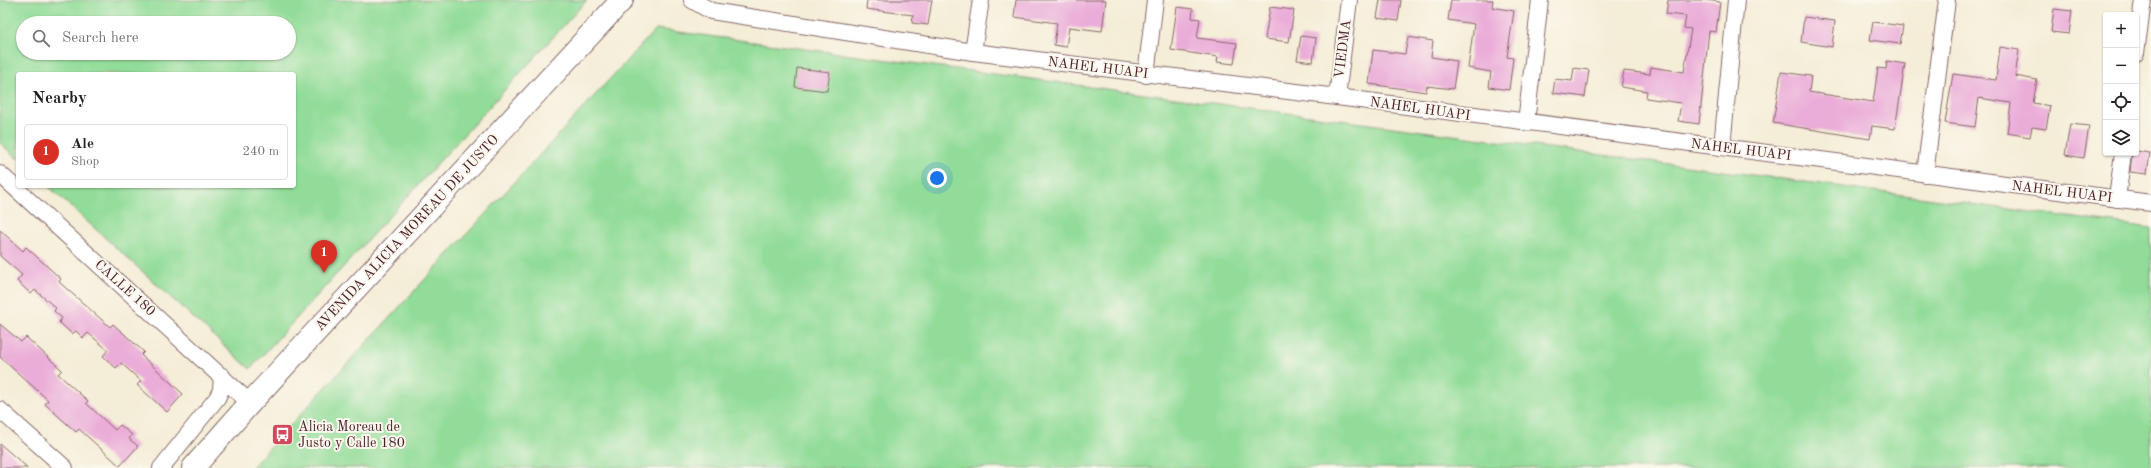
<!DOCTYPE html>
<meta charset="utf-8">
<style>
body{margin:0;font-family:"Old Standard TT",serif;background:#f2f2f2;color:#222}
.controls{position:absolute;right:12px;top:12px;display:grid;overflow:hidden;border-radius:4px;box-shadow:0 1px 3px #0004}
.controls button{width:36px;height:36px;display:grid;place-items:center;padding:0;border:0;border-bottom:1px solid #e0e0e0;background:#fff;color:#222;font:20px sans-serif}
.you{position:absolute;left:937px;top:178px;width:14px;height:14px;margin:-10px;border:3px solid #fff;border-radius:50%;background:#1a73e8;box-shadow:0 0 0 6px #1a73e833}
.badge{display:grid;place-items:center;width:26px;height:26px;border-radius:50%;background:#d93025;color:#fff;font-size:13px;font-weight:700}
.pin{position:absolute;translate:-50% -33px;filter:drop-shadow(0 1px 2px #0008)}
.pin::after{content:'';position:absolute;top:21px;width:14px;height:12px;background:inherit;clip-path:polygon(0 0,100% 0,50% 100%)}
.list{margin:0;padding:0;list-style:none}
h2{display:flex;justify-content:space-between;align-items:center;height:52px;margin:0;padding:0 16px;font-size:17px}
h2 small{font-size:13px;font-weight:400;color:#767676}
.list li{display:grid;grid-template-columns:26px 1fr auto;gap:12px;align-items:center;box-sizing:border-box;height:56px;margin:0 8px 8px;padding:0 8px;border:1px solid #e0e0e0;border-radius:4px}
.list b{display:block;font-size:15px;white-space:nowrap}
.list p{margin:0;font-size:13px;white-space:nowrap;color:#767676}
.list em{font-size:13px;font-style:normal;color:#767676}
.icon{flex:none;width:22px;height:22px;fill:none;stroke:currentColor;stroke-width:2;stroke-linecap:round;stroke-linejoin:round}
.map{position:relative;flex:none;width:2151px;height:468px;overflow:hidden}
.search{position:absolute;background:#fff;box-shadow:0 1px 3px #0004;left:16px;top:16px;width:280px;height:44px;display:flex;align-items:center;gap:10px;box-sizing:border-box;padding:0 14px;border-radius:22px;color:#767676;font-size:15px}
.panel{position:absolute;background:#fff;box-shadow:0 1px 3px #0004;left:16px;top:72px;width:280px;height:116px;border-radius:4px}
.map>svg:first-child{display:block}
</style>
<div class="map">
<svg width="2151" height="468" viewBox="0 0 2151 468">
<rect width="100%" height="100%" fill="#fbf7ec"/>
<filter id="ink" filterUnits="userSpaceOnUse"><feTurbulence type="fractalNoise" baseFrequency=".025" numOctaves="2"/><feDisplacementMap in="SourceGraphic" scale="8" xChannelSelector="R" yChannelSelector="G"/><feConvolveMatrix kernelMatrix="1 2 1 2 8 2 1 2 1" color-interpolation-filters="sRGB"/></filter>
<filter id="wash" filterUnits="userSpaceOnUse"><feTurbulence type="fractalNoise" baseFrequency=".012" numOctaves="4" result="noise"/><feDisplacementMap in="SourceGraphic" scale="16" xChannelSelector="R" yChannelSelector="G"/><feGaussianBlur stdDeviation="0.9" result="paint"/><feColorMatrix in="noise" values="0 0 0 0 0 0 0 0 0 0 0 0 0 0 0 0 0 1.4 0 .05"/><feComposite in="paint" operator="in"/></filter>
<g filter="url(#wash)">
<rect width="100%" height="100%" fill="#f4edd7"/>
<g fill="#91dc98" stroke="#6e7e62" fill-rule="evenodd">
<path d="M0 0H587L250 369 48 186H294V74H18V159L0 143ZM23 23H289V53H23Z"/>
<polygon points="656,29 2151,228 2151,468 251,468"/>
</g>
<g id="blocks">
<g fill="#eaacd8">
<polygon points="867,0 932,0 928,25 912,23 913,15 866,9"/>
<polygon points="1016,0 1106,0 1102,31 1069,27 1066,47 1054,45 1057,23 1014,17"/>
<polygon points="1380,0 1401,0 1398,21 1377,18"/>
<polygon points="1451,0 1493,0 1492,7 1514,11 1507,57 1513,58 1509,90 1489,87 1491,72 1468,68 1474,24 1448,20"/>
<polygon points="1668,0 1705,0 1720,2 1716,32 1709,31 1699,124 1678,121 1681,103 1646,98 1647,91 1621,87 1624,71 1650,74 1651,67 1684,72 1691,29 1684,28 1686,16 1666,14"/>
<polygon points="1177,7 1193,9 1192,18 1200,19 1197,38 1237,43 1234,64 1217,62 1218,57 1171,50"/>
<polygon points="1270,7 1294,10 1289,42 1265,39"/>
<polygon points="2054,9 2072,11 2069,34 2051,32"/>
<polygon points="1804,17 1835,21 1832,47 1801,42"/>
<polygon points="1873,22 1903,26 1900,44 1870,40"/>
<polygon points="1301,36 1316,38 1313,62 1297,60"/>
<polygon points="1408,37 1433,41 1431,57 1457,61 1453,89 1427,86 1426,92 1369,84 1373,50 1405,54"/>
<polygon points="2000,47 2019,50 2015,76 2037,80 2033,103 2050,106 2046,129 2032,127 2030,137 2007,133 2011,103 1979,98 1975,127 1945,123 1953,74 1996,80"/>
<polygon points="1887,61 1905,64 1895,129 1872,126 1870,139 1773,123 1781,72 1811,76 1809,92 1873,102 1878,68 1886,69"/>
<polygon points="797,68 830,72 827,91 795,87"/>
<polygon points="1574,68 1589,70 1585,97 1553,93 1555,79 1572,81"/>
<polygon points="2070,124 2089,126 2084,158 2065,155"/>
<polygon points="2136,151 2150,153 2147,174 2130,172 2132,153 2136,153"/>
<polygon points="0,230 23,251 26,247 61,279 59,282 110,327 113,324 144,352 141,355 183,394 167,412 137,385 141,381 121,363 116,368 103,356 108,350 88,333 83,338 76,331 72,334 59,322 62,318 54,311 56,308 35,290 31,294 17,281 22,275 0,256"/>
<polygon points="0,324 21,342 26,337 62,370 58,374 88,401 86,403 115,430 120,425 132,435 129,439 138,446 120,466 79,429 76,432 45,404 48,400 0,357"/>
<polygon points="0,444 28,468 0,468"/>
</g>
</g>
</g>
<g filter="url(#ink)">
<use href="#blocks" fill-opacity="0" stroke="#866767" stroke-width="1"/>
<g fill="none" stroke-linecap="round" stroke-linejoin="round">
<defs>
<g id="street">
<polyline points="692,0 711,11 973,52 1337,97 2151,203"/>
<polyline points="973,52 981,0"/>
<polyline points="2136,53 2143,0"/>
<polyline points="1146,75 1155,0"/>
<polyline points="1337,97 1349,0"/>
<polyline points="1526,123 1540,0"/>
<polyline points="1722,147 1736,0"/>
<polyline points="0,174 250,403"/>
<polyline points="1925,174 1947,0"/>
<polyline points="2117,199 2123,153"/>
<polyline points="0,410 65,468"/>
<polyline points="161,468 217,398 221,390 222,376"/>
</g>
<polyline id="secondary" points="193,468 250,403 622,0"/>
</defs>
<use href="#street" stroke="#866767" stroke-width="18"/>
<use href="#secondary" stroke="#866767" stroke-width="24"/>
<use href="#street" stroke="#fff" stroke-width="16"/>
<use href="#secondary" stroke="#fff" stroke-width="22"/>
</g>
</g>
<defs>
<symbol id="bus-square" viewBox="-11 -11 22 22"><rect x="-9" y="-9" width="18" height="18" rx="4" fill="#d1495b" stroke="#fbf7ec"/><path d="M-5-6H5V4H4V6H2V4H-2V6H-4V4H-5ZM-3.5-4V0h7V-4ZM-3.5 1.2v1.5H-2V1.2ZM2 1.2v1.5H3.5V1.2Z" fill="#fff"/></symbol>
</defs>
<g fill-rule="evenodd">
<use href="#bus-square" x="270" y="422" width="25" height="25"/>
</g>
<g text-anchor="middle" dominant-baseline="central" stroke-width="4" stroke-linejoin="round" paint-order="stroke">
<g font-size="14" fill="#4a1f2b" stroke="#fbf7ec">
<text transform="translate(1343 49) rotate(-83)">VIEDMA</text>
<text transform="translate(1098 68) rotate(7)">NAHEL HUAPI</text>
<text transform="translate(1420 109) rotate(8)">NAHEL HUAPI</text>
<text transform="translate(1741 150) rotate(7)">NAHEL HUAPI</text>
<text transform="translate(2062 192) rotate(7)">NAHEL HUAPI</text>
<text transform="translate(407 233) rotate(-47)">AVENIDA ALICIA MOREAU DE JUSTO</text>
<text transform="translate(125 288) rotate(42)">CALLE 180</text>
</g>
<g font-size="14" fill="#4a1f2b" stroke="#fbf7ec" text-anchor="start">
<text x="298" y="427">Alicia Moreau de<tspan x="298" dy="16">Justo y Calle 180</tspan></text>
</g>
</g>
</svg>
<div class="controls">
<button>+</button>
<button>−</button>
<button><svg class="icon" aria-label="locate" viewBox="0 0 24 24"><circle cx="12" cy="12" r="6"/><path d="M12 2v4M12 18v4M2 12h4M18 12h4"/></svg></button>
<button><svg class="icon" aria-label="layers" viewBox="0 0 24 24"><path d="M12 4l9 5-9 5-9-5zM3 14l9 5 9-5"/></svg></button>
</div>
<div class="you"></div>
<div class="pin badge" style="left:324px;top:273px">1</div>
<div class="search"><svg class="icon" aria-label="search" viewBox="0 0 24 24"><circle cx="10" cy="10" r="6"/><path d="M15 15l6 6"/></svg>Search here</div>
<section class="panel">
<h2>Nearby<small></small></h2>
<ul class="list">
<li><span class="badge">1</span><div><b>Ale</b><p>Shop</p></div><em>240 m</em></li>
</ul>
</section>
</div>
